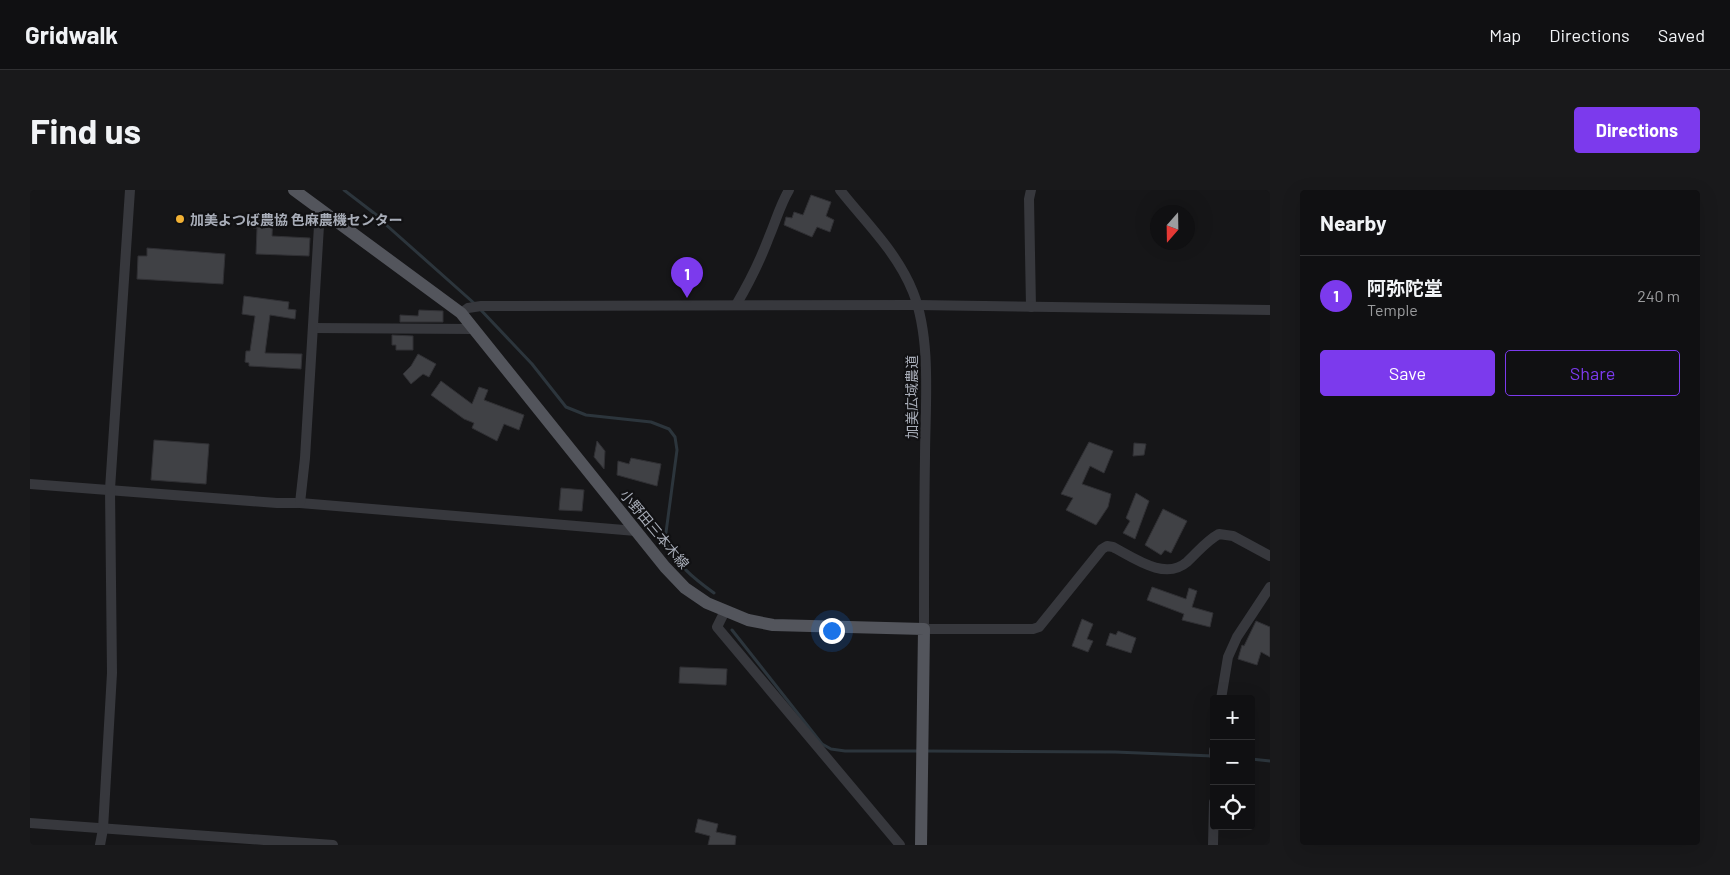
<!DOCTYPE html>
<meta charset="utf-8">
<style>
body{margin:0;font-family:Barlow,"Noto Sans JP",sans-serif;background:#19191b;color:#f1f3f6}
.controls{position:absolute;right:15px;bottom:15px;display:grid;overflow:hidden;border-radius:5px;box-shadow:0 5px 20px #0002}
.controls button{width:45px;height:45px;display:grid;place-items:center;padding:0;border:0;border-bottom:1px solid #303032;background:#101012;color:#f1f3f6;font:25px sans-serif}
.compass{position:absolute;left:1120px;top:15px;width:45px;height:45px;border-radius:50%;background:#101012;box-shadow:0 5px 20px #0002;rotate:200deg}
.you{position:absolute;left:801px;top:440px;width:18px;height:18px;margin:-12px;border:4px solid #fff;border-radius:50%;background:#1a73e8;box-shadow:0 0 0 8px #1a73e833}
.badge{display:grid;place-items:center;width:32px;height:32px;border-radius:50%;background:#7c3aed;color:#fff;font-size:16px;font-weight:700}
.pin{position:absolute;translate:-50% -41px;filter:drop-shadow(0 1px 2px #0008)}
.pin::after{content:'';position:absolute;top:26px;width:18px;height:15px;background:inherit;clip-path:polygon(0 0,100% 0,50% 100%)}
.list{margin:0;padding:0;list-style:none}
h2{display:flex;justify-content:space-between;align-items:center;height:65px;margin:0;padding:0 20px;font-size:21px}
h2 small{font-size:16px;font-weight:400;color:#9c9d9f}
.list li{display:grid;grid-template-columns:32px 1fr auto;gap:15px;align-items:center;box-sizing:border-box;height:80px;padding:0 20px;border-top:1px solid #303032}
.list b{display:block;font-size:19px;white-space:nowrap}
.list p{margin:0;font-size:16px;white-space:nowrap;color:#9c9d9f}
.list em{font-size:16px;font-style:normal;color:#9c9d9f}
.actions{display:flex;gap:10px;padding:15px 20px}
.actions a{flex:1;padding:11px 0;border:1px solid #7c3aed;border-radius:5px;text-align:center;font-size:18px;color:#7c3aed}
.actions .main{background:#7c3aed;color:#fff}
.icon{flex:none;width:28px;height:28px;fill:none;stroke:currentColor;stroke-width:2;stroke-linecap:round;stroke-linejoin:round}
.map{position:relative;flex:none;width:1240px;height:655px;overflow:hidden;border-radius:5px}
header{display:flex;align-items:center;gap:30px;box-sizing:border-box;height:70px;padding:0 25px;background:#101012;border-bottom:1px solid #303032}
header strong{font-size:24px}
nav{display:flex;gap:28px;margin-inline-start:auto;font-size:18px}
.intro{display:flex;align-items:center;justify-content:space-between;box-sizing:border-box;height:120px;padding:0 30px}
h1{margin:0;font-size:35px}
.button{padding:12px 22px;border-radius:5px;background:#7c3aed;color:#fff;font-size:18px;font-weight:700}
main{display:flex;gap:30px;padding:0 30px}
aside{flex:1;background:#101012;border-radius:5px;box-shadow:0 5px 20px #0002}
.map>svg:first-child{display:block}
</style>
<header>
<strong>Gridwalk</strong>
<nav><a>Map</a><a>Directions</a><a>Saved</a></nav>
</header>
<div class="intro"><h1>Find us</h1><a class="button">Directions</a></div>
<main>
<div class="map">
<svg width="1240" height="655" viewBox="0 0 1240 655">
<rect width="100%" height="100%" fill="#161618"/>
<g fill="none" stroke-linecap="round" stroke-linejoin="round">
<g stroke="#2c353c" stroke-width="3">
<polyline points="314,0 353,30 354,33 445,114"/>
<path d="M449 118 502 174 536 217 556 225 621 232 639 239 645 247 647 260 635 350C646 374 663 388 684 403"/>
<polyline points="702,440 792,554 801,559 815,561 888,561"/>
<polyline points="894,561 1085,562 1183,566"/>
<polyline points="1221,569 1240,571"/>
</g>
</g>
<g fill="#404145" stroke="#303034">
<polygon points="781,5 801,12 796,26 804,30 800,42 787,37 782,47 754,35 756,27 762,28 764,22 773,25"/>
<polygon points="223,23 243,24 242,46 280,48 279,66 226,64 227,38 223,38"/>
<polygon points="117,58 195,64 193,94 107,89 108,66 117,66"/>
<polygon points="214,106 259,112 258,119 266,120 265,129 240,125 235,163 272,164 271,179 219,176 219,173 215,172 216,161 220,161 225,126 212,124"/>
<polygon points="389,120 413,121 413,132 370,132 370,125 388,126"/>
<polygon points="362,145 383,146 383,160 366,160 366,155 362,155"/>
<polygon points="388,164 406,174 399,187 393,184 381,194 373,184 381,176"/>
<polygon points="411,191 442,214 449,197 458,200 454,210 494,225 489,240 474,234 467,251 442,238 444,233 434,229 401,205"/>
<polygon points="124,250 179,254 176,294 121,290"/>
<polygon points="567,251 575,261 574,279 564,267"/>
<polygon points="1059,252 1083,261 1074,283 1060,276 1052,294 1081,304 1078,317 1066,335 1036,320 1043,308 1031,304"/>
<polygon points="1104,253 1116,254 1114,265 1103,266"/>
<polygon points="601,268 631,274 627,296 587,285 588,271 599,274"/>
<polygon points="531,298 554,300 552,321 529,320"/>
<polygon points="1106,303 1119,311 1105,349 1093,343 1100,331 1096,328"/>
<polygon points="1133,319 1157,331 1141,363 1135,360 1131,365 1115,355"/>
<polygon points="1122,397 1156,409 1159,398 1167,401 1162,417 1183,423 1180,437 1152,430 1154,424 1117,410"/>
<polygon points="1052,429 1063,434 1057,449 1063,451 1058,462 1042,456"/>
<polygon points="1226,431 1240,437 1240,467 1231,462 1227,475 1208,469 1212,455 1214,456"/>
<polygon points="1088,441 1106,448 1101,463 1076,455 1080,443 1086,445"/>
<polygon points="650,477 697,479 696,495 649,493"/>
<polygon points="668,629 688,634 686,642 706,646 705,655 678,655 680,646 665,642"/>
</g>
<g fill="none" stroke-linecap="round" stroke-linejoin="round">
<g stroke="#37383d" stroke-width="10">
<path d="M810 0C836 33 867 62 883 102 902 150 895 216 895 268 894 325 894 382 894 439H1003L1009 437 1072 359 1077 356 1083 357C1104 368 1135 391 1157 372 1168 362 1176 351 1189 344L1203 346 1240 366"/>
<path d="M706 115C719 93 730 71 739 47 746 31 750 15 759 0"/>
<polyline points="1001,117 999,9 1001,0"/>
<polyline points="431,123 438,118 451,116 887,115 1240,120"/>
<polyline points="283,138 443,139"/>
<polyline points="0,294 247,313 270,313 606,341"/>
<polyline points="270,313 275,268 290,19"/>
<polyline points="695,421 687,437 870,655"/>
<polyline points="1191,509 1198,467 1207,447 1240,397"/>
<polyline points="1184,560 1184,565"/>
<polyline points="0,633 303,655"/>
<polyline points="70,655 73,639 82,483 80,299 100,0"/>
<polyline points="1183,655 1184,612"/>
</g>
<polyline stroke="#53555c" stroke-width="12" points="264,0 431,123 635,377 655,398 677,413 718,430 743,435 894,439 891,655"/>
</g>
<circle fill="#f2b134" stroke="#111113" stroke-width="2" cx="150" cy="29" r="5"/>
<g text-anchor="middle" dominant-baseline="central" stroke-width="4.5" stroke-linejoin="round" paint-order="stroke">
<g font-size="14" font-weight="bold" fill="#a8adb8" stroke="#111113" text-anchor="start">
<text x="160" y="29">加美よつば農協 色麻農機センター</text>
</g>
<g font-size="14" fill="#a8adb8" stroke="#111113">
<text transform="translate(881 207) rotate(-90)">加美広域農道</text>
<text transform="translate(625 339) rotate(50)">小野田三本木線</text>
</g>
</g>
</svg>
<div class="controls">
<button>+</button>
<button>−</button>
<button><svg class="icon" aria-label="locate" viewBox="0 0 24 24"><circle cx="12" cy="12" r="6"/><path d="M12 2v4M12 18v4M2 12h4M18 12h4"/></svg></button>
</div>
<svg class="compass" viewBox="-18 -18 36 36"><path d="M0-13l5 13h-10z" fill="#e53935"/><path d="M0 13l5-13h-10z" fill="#9c9d9f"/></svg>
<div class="you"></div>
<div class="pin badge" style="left:657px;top:108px">1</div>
</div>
<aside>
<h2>Nearby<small></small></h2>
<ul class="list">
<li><span class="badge">1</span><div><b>阿弥陀堂</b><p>Temple</p></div><em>240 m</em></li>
</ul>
<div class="actions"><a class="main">Save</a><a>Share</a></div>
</aside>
</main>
